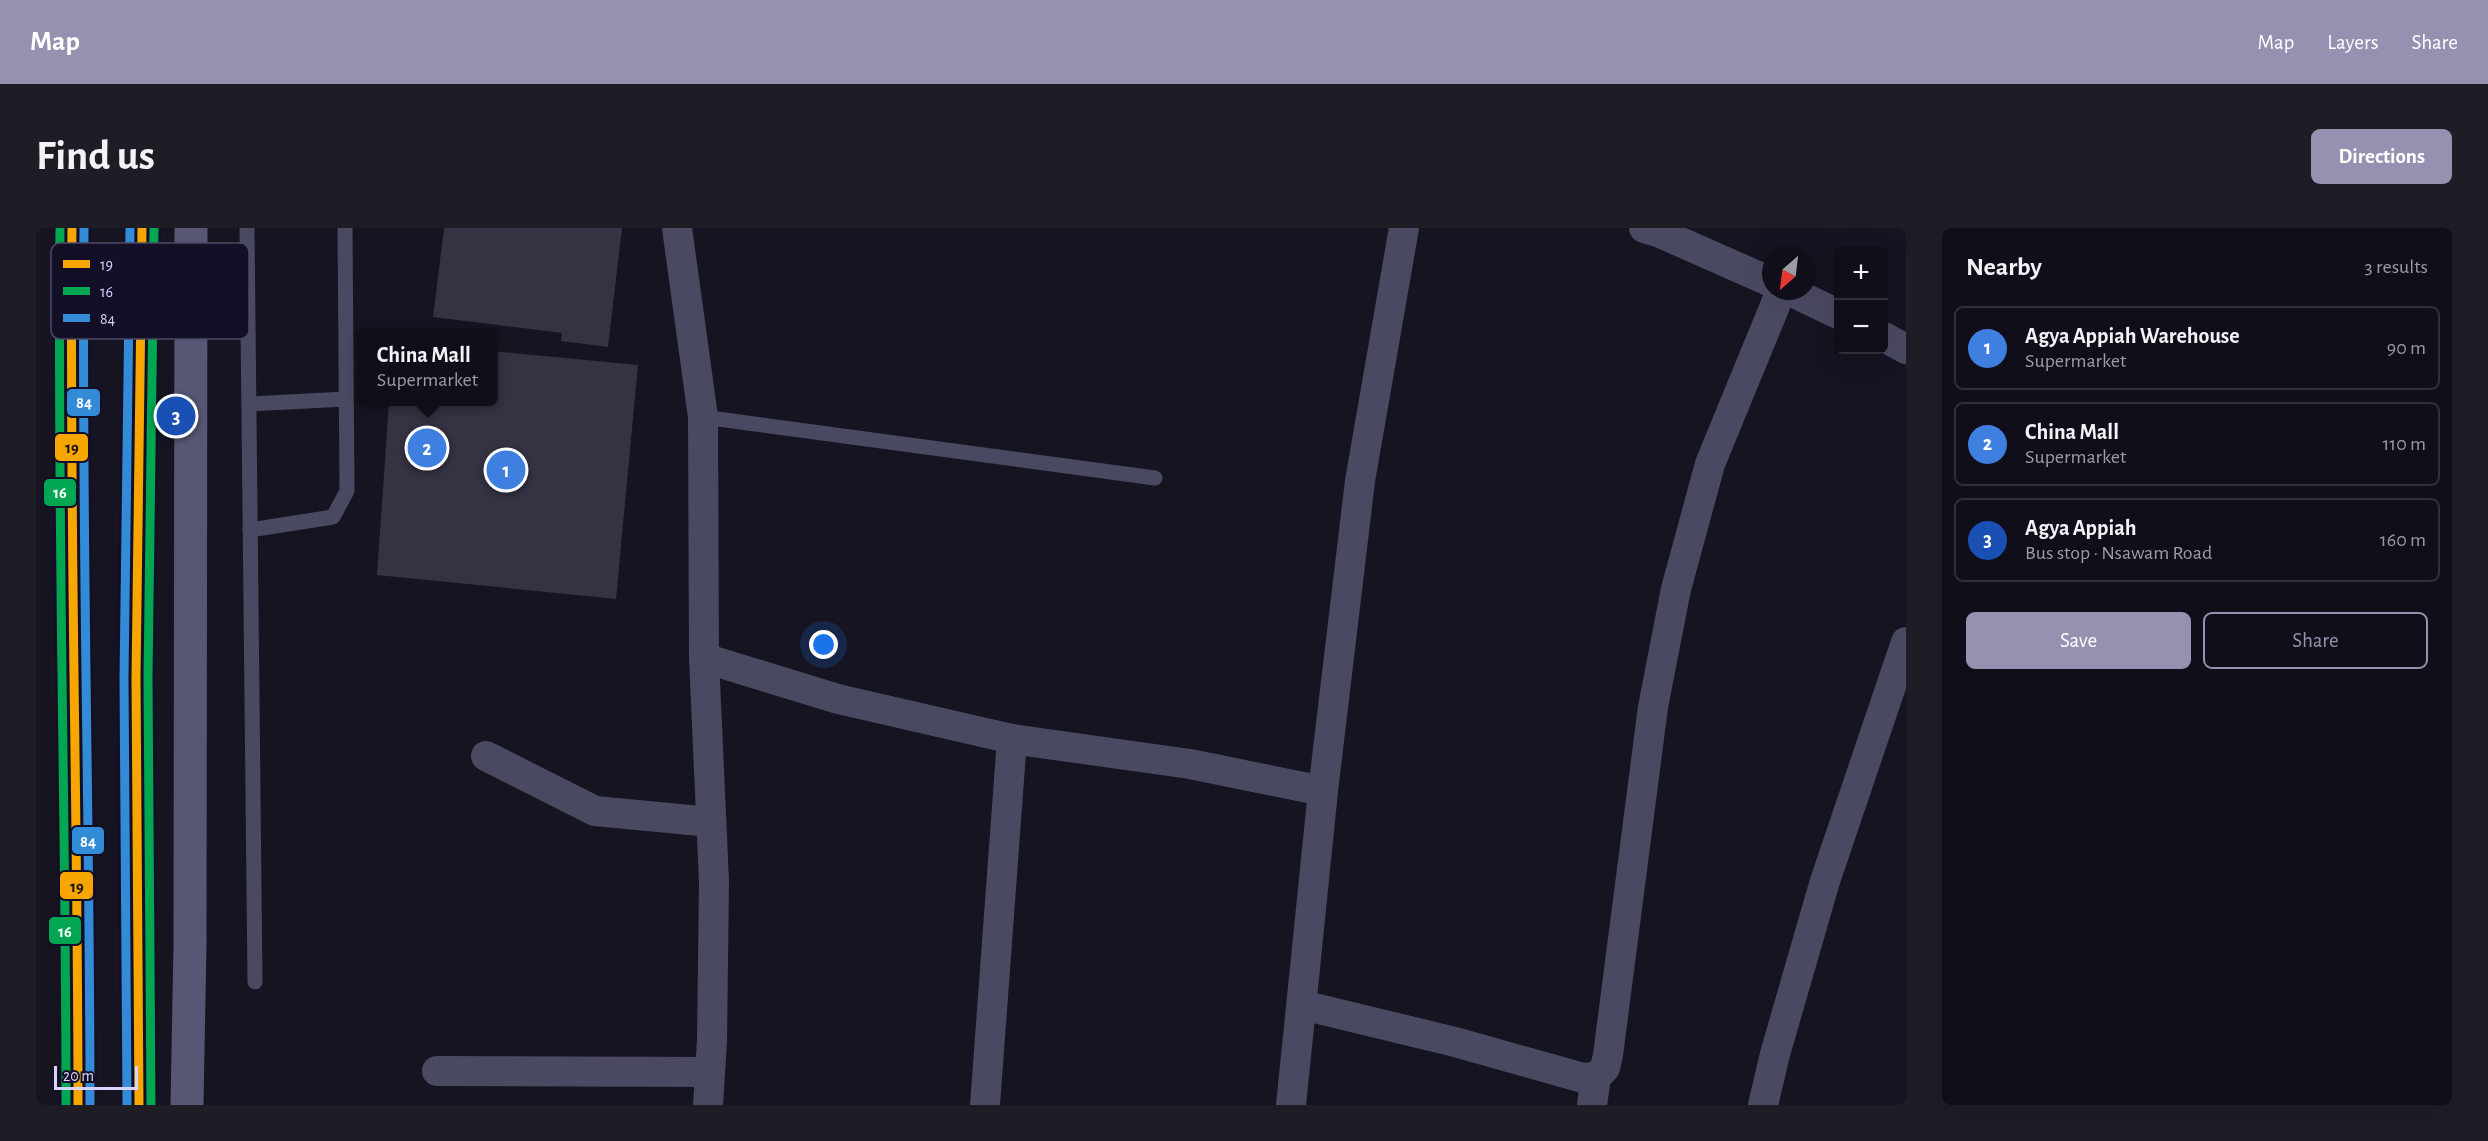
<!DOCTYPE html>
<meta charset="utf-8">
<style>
body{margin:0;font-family:"Alegreya Sans",sans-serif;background:#1e1d26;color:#f1f3f6}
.controls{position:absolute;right:18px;top:18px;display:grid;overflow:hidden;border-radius:9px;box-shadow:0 6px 24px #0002}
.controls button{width:54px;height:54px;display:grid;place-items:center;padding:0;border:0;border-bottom:2px solid #302f38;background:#100f19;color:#f1f3f6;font:30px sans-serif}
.compass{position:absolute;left:1726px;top:18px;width:54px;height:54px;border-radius:50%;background:#100f19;box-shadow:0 6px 24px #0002;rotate:208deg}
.scale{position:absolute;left:18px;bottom:15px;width:84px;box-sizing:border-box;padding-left:6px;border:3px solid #d9d4ff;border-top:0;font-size:16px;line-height:21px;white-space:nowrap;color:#d9d4ff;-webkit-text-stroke:4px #130f26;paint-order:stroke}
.you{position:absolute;left:788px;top:417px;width:21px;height:21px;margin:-15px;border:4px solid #fff;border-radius:50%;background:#1a73e8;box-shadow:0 0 0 9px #1a73e833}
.badge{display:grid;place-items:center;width:39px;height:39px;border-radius:50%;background:#9591b1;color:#fff;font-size:20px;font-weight:700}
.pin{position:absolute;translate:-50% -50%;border:3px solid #fff;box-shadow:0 2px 6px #0006}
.popup{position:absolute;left:321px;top:100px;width:141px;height:78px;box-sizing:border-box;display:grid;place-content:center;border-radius:9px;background:#100f19;filter:drop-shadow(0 2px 4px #0005);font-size:20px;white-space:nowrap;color:#9c9ca2}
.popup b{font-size:22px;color:#f1f3f6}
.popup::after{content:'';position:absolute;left:50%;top:100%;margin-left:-12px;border:12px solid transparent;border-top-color:#100f19}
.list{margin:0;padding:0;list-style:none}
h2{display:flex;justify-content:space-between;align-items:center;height:78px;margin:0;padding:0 24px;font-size:26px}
h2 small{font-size:20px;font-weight:400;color:#9c9ca2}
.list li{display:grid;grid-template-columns:39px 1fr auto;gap:18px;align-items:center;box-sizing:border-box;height:84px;margin:0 12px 12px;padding:0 12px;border:2px solid #302f38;border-radius:9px}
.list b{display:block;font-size:22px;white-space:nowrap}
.list p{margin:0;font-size:20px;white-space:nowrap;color:#9c9ca2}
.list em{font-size:20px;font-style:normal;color:#9c9ca2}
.actions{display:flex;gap:12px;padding:18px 24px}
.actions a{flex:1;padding:14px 0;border:2px solid #9591b1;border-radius:9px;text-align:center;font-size:21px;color:#9591b1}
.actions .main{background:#9591b1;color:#fff}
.map{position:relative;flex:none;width:1870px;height:877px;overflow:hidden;border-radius:9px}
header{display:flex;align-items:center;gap:36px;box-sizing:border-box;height:84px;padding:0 30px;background:#9591b1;color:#fff}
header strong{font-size:28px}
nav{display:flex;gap:33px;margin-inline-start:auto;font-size:21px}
.intro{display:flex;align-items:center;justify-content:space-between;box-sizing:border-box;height:144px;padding:0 36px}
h1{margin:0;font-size:42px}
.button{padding:15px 27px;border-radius:9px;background:#9591b1;color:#fff;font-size:21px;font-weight:700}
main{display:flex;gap:36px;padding:0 36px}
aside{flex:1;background:#100f19;border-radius:9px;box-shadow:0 6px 24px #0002}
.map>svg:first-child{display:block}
</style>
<header>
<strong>Map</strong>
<nav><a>Map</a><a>Layers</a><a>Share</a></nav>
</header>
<div class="intro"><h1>Find us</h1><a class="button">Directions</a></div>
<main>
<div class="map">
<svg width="1870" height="877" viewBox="0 0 1870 877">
<rect width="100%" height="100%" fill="#161421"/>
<g fill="#343243">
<polygon points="408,0 586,0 572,119 525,113 526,105 397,89"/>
<polygon points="457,123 602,137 580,371 341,347 353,174 457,174"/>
</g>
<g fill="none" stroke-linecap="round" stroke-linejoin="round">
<g stroke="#4a4962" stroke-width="15">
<polyline points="211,0 219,754"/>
<polyline points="213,176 310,171"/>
<polyline points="667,189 1119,250"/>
<polyline points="214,302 297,289 311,263 309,0"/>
</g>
<g stroke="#4a4962" stroke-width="30">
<polyline points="641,0 667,189 668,430 678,654 676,812 672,877"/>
<polyline points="1608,0 1622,4 1735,54"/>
<polyline points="1754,63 1802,86"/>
<polyline points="1848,109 1870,121"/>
<polyline points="668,430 802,471 976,511 1154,536 1287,563"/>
<polyline points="450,528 559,583 675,594"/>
<polyline points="1266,777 1419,814 1547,850 1560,849 1569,840 1572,827 1617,479 1640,361 1674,236 1745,63"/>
<polyline points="401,843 674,844"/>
<polyline points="949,877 976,511"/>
<polyline points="1255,877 1287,563 1324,253 1368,0"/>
<polyline points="1556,877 1560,849"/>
<polyline points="1727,877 1739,826 1789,653 1870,414"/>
</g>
<polyline stroke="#575674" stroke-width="33" points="151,877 154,716 155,0"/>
<g stroke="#62526e" stroke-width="33">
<polyline points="36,0 34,192 42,629 42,877"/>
<polyline points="103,877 100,450 106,0"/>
</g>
<defs>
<g id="bus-1">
<path d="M36 0C33 292 42 585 42 877"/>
<polyline points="103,877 100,450 106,0"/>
</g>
<g id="bus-2">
<path d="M24 0C21 292 30 585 30 877"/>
<polyline points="115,877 112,450 118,0"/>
</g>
<g id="bus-3">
<path d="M48 0C45 292 54 585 54 877"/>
<polyline points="91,877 88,450 94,0"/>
</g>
</defs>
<use href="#bus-1" stroke="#130f26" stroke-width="14"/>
<use href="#bus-2" stroke="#130f26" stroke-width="14"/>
<use href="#bus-3" stroke="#130f26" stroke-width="14"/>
<use href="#bus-1" stroke="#f7a600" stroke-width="9"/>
<use href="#bus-2" stroke="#00a651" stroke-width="9"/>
<use href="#bus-3" stroke="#338bd7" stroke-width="9"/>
</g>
<rect x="15" y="15" width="198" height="96" rx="9" fill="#130f26" stroke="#4e4a67" stroke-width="1.5"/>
<rect x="27" y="32" width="27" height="8" fill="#f7a600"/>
<rect x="27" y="59" width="27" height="8" fill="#00a651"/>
<rect x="27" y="86" width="27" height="8" fill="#338bd7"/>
<g font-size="16" fill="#d9d4ff">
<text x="64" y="42">19</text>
<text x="64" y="69">16</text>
<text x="64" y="96">84</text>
</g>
<g stroke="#130f26" stroke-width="2">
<rect x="30" y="160" width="35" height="29" rx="6" fill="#338bd7"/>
<rect x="18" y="205" width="35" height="29" rx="6" fill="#f7a600"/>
<rect x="7" y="250" width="34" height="29" rx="6" fill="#00a651"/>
<rect x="35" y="598" width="34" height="29" rx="6" fill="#338bd7"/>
<rect x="23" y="643" width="35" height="29" rx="6" fill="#f7a600"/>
<rect x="12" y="688" width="34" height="29" rx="6" fill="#00a651"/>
</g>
<g font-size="16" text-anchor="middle" font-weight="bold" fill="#fff">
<text x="48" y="180">84</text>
<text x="24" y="270">16</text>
<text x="52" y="619">84</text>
<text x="29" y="709">16</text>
</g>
<g font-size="16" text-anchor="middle" font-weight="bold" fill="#111">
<text x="36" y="225">19</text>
<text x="41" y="664">19</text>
</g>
</svg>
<div class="controls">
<button>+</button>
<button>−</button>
</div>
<svg class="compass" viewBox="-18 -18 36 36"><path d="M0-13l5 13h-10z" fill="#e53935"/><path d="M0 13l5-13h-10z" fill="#9c9ca2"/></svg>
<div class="scale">20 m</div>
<div class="you"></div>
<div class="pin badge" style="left:470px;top:242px;background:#3f7fe0">1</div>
<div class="pin badge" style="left:391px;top:220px;background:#3f7fe0">2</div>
<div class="popup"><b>China Mall</b>Supermarket</div>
<div class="pin badge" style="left:140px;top:188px;background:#1a4fb4">3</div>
</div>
<aside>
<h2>Nearby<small>3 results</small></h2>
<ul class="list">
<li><span class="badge" style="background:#3f7fe0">1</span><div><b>Agya Appiah Warehouse</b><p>Supermarket</p></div><em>90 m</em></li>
<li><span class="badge" style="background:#3f7fe0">2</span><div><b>China Mall</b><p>Supermarket</p></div><em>110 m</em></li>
<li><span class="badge" style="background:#1a4fb4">3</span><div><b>Agya Appiah</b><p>Bus stop · Nsawam Road</p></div><em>160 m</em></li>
</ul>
<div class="actions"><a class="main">Save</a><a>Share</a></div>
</aside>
</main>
